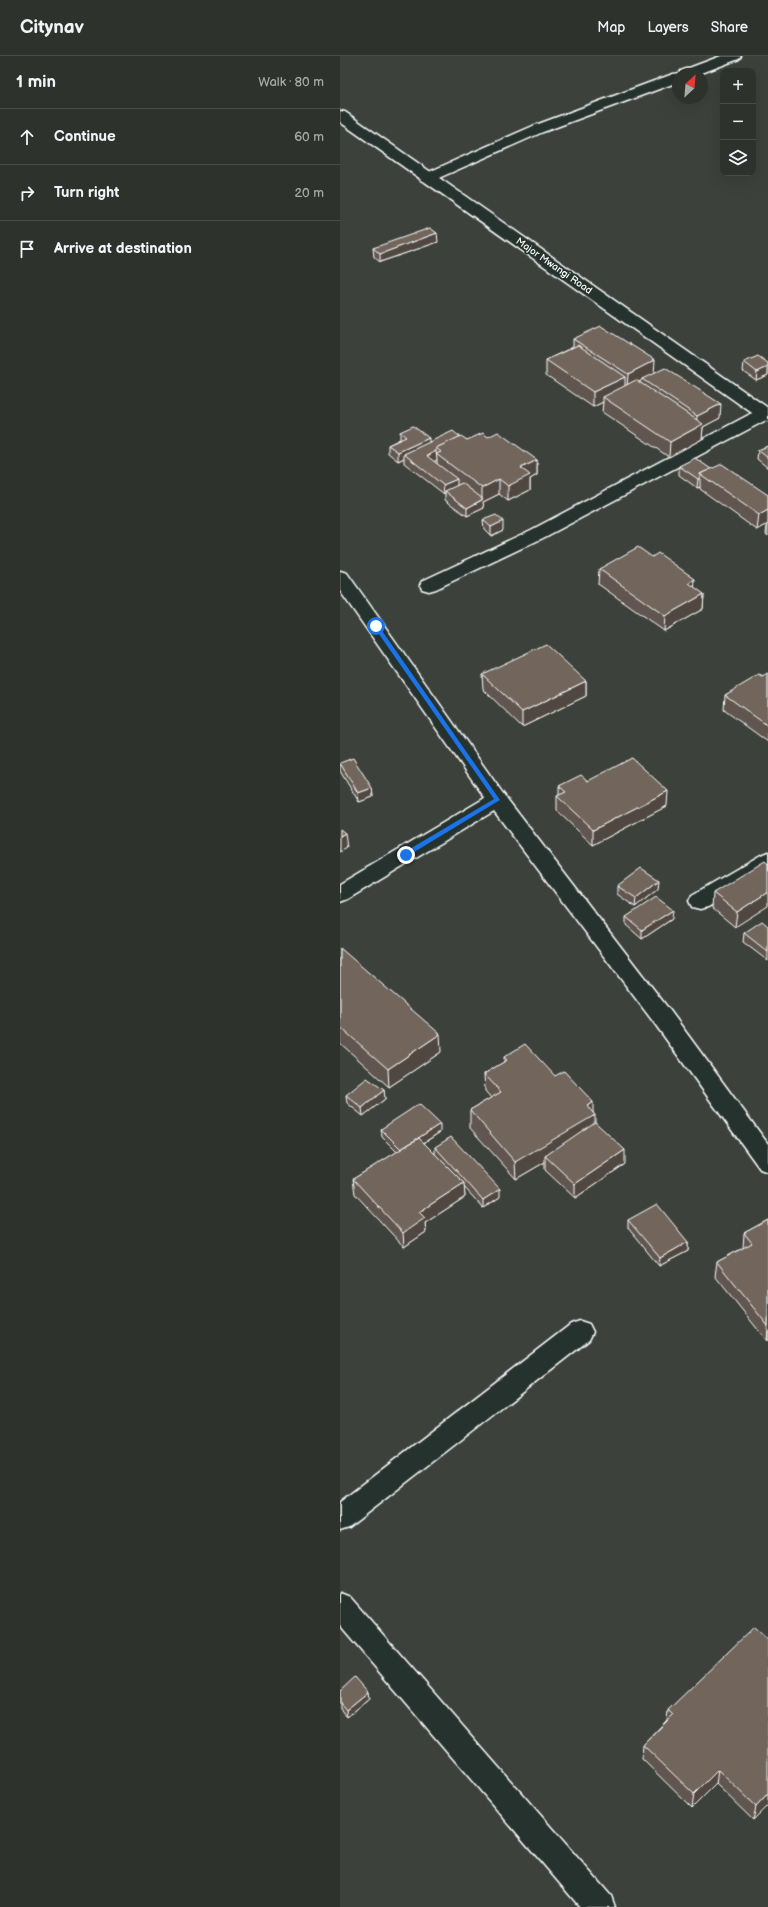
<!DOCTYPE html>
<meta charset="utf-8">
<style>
body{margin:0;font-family:"Balsamiq Sans",sans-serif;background:#353a34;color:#f1f3f6}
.controls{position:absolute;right:12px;top:12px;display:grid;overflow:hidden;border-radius:8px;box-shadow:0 4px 16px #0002}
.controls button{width:36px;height:36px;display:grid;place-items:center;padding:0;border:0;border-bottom:1px solid #484d48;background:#2d322c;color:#f1f3f6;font:20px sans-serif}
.compass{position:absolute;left:332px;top:12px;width:36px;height:36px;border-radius:50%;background:#2d322c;box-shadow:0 4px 16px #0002;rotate:26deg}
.stop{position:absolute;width:12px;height:12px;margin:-9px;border:3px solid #1a73e8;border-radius:50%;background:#fff}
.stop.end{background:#1a73e8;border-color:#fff;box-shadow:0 1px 4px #0008}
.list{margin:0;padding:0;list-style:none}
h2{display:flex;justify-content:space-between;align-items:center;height:52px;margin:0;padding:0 16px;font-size:17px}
h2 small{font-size:13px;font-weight:400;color:#a7aaa9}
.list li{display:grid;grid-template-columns:26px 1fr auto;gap:12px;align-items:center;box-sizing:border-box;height:56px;padding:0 16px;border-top:1px solid #484d48}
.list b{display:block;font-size:15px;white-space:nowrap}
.list em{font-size:13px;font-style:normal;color:#a7aaa9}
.icon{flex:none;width:22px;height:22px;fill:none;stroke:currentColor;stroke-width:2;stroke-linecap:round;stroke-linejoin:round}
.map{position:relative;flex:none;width:428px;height:1851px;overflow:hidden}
header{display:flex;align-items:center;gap:24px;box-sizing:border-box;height:56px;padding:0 20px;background:#2d322c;border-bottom:1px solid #484d48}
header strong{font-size:19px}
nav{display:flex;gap:22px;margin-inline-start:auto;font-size:14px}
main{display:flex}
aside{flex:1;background:#2d322c}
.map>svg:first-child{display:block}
</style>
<header>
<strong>Citynav</strong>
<nav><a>Map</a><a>Layers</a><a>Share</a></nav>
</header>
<main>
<aside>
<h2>1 min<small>Walk · 80 m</small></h2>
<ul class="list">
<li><svg class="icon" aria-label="ahead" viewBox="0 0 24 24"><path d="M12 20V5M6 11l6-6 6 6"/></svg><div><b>Continue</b></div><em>60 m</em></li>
<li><svg class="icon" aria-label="right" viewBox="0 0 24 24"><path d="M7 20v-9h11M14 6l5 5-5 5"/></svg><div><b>Turn right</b></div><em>20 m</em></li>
<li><svg class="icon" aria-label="arrive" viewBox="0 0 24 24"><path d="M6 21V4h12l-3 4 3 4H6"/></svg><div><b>Arrive at destination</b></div></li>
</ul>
</aside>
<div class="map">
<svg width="428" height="1851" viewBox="0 0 428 1851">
<rect width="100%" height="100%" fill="#3c423b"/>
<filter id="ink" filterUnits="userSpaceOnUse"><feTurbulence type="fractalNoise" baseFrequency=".025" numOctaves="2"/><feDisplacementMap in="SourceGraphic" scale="8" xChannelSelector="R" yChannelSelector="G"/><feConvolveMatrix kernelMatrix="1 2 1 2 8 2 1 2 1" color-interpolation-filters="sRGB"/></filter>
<g filter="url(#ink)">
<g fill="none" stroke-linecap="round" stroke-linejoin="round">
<defs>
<g id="street">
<polygon points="381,0 401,0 399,3 359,18 338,18 338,26 203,76 92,125 82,125 79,122 82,119 193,70 333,18 340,17 341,15"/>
<polygon points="424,353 428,354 428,363 203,482 96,533 89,535 82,533 80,529 82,525 191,474 418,354"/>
<polygon points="0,515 7,517 164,739 331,956 428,1088 428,1116 420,1113 315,968 154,755 8,843 0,846 0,828 145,742 0,535"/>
<polygon points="428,796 428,814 368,851 360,853 352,851 349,845 352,839 421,799"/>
<polygon points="240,1265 249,1268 253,1276 249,1284 9,1471 0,1474 0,1446 231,1268"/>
<polygon points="0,1537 10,1541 271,1840 275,1851 240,1851 0,1570"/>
</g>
<polygon id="secondary" points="0,55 5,56 428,352 428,365 422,364 0,66"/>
</defs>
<use href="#street" stroke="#fff" stroke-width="3"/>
<use href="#secondary" stroke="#fff" stroke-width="3"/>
<use href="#street" fill="#26332d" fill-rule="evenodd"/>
<use href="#secondary" fill="#26332d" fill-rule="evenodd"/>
</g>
<g fill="#61574f" stroke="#fff" fill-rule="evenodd">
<polygon points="98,186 40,206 34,201 33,192"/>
<polygon points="233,283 314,317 380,362 363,371 362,383 329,401 262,356 263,346 253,351 206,319 206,304 233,291"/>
<polygon points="404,306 428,307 428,319 416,324 403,315"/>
<path d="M60 376 89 386 120 381 127 384 148 381 197 404V419L190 423V434L168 445 159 438 143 446 144 452 127 460 105 444V437L104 438 64 407V402L58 405 48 397V389L60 383ZM97 404V408L94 405Z"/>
<polygon points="428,390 428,412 417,403 418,394"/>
<polygon points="339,410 371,413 428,439 428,468 417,474 360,433 360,431 357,432 339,419"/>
<polygon points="143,464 163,474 151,480 144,473"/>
<polygon points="428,469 428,480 426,478 427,470"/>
<polygon points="259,513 364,538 363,553 324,575 258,528"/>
<polygon points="142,618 246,625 246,640 182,671 143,633"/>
<polygon points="428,618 428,686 384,654 385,639"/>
<polygon points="0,707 32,732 33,741 19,746 0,715"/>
<polygon points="248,725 327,750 253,789 217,755 217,740 219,740 219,730"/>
<polygon points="428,808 395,871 372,852 373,837"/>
<polygon points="277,830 318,833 295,851 277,838"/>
<polygon points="286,861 332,863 302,883 286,869"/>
<polygon points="428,870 428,905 403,886 404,877"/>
<polygon points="0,892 101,996 49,1031 0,987"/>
<polygon points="164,1001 215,1020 253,1056 255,1066 285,1108 235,1142 205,1114 205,1106 176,1123 130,1072 130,1054 151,1042 145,1035 144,1018 164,1006"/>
<polygon points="44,1034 45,1043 23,1060 7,1047 6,1039"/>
<polygon points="41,1073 100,1076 84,1087 95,1098 95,1091 160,1141 143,1152 124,1131 125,1141 85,1167 86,1176 64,1191 15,1138 13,1123 57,1096 42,1081"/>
<polygon points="288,1164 348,1186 348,1195 319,1210 288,1172"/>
<polygon points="428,1164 428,1284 427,1285 375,1220 377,1206 403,1192 404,1177"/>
<polygon points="0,1635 28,1636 29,1643 7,1661 0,1653"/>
<polygon points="328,1654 428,1749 413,1764 376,1728 352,1752 302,1703 303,1689 327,1664"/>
</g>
<g fill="#4f4740" stroke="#fff">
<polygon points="97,177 98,186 40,206 40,198"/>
<polygon points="315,304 314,319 302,323 301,325 287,332 288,318"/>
<polygon points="428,311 428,319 416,324 417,316"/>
<polygon points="285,321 285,336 263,341 263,346 253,351 253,336"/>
<polygon points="381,348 380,362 363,371 362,383 329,401 330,386 356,372 357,360"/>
<polygon points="89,382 89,391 64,398 64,402 58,405 58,396"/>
<polygon points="96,395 97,404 87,409 87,400"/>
<polygon points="197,404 197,419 190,423 190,434 168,445 168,430 181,412"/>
<polygon points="360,422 360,431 357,432 358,423"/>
<polygon points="117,423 117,432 105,435 105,437 104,438 103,429"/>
<polygon points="159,423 159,438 143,446 144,452 127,460 127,452 142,444 142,432"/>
<polygon points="428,454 428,468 417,474 419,459"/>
<polygon points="163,465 163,474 151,480 151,471"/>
<polygon points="355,523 354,538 349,527"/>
<polygon points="364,538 363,553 324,575 325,560"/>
<polygon points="246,625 246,640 182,671 182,656"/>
<polygon points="32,732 33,741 19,746 18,737"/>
<polygon points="328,735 327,750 253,789 253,774"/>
<polygon points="5,777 7,792 0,796 0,780"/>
<polygon points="319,824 318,833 295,851 296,842"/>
<polygon points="428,836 428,850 395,871 397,856"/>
<polygon points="333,854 332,863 302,883 302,874"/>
<polygon points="100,978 101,996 49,1031 48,1013"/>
<polygon points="44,1034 45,1043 23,1060 22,1052"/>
<polygon points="253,1046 253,1061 255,1059 255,1077 205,1100 205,1106 176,1123 175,1106 247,1050"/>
<polygon points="100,1068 100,1076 62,1101 61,1093"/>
<polygon points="285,1094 285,1108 235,1142 235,1128"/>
<polygon points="124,1127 125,1141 85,1167 86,1176 64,1191 63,1177 79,1156"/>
<polygon points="160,1133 160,1141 143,1152 143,1144"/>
<polygon points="348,1186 348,1195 319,1210 320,1202"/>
<polygon points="428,1275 428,1284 427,1285"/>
<polygon points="28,1636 29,1643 7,1661 6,1654"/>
<polygon points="378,1714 376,1728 352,1752 354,1738"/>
<polygon points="428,1738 428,1749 413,1764 416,1751"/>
</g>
<g fill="#71655c" stroke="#fff">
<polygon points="90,172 97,177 40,198 33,192"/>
<polygon points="261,270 315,304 288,318 233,283"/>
<polygon points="238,289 285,321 253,336 206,304"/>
<polygon points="418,300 428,307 428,311 417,316 404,306"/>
<polygon points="325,312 381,348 357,360 302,323"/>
<polygon points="296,324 363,368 330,386 263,341"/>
<polygon points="73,370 89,382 58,396 48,389 66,381 60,376"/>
<polygon points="113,375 120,381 96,392 96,395 87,400 117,423 103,429 64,398"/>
<polygon points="158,376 197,404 181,412 190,419 168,430 159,423 142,432 96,398 101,396 96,392 121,380 127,384 143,377 148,381"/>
<polygon points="428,390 428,402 418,394"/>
<polygon points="355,402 371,413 360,418 360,422 358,423 339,410"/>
<polygon points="382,408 428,439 428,454 419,459 360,418"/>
<polygon points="122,427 143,443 127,452 105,435"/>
<polygon points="156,459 163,465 151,471 143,464"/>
<polygon points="298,491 312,501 318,497 355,523 349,527 364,538 325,560 259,513"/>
<polygon points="206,588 246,625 182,656 142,618"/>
<polygon points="428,618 428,670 385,639 419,619 423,621"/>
<polygon points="13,702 32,732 18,737 0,707"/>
<polygon points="292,702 328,735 253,774 217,740 226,736 219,730 241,719 248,725"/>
<polygon points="0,773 5,777 0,780"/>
<polygon points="425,805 428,808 428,836 397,856 373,837"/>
<polygon points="301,812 319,824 296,842 277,830"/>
<polygon points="316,841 333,854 302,874 286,861"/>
<polygon points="422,865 428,870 428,896 404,877"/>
<polygon points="0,892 100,978 48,1013 0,971"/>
<polygon points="185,988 215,1020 224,1015 253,1046 247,1050 255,1059 175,1106 130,1054 161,1036 144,1018 167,1004 164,1001"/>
<polygon points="27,1022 44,1034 22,1052 6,1039"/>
<polygon points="79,1048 100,1068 61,1093 41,1073"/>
<polygon points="255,1066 285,1094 235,1128 205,1100"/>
<polygon points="111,1081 160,1133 143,1144 95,1091"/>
<polygon points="79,1082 124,1127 79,1156 85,1162 63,1177 13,1123"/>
<polygon points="317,1148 348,1186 320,1202 288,1164"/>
<polygon points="428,1164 428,1270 377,1206 412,1187 404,1177"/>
<polygon points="414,1571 428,1584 428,1738 416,1751 378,1714 354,1738 303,1689 333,1659 328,1654"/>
<polygon points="15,1621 28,1636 6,1654 0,1647 0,1635"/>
</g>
</g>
<polygon fill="#1a73e8" points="34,569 38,569 160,744 66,801 62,799 63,797 154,743 34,571"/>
<g text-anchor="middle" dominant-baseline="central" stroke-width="3.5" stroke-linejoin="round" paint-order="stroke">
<g font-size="10" fill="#fff" stroke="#26332d">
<text transform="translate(214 210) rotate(35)">Major Mwangi Road</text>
</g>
</g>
</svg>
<div class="controls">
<button>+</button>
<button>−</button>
<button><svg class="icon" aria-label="layers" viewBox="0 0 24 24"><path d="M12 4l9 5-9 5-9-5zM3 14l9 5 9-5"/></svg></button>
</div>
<svg class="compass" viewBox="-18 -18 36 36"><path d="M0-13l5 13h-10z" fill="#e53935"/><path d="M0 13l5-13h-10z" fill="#a7aaa9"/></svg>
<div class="stop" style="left:36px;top:570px"></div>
<div class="stop end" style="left:66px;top:799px"></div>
</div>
</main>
